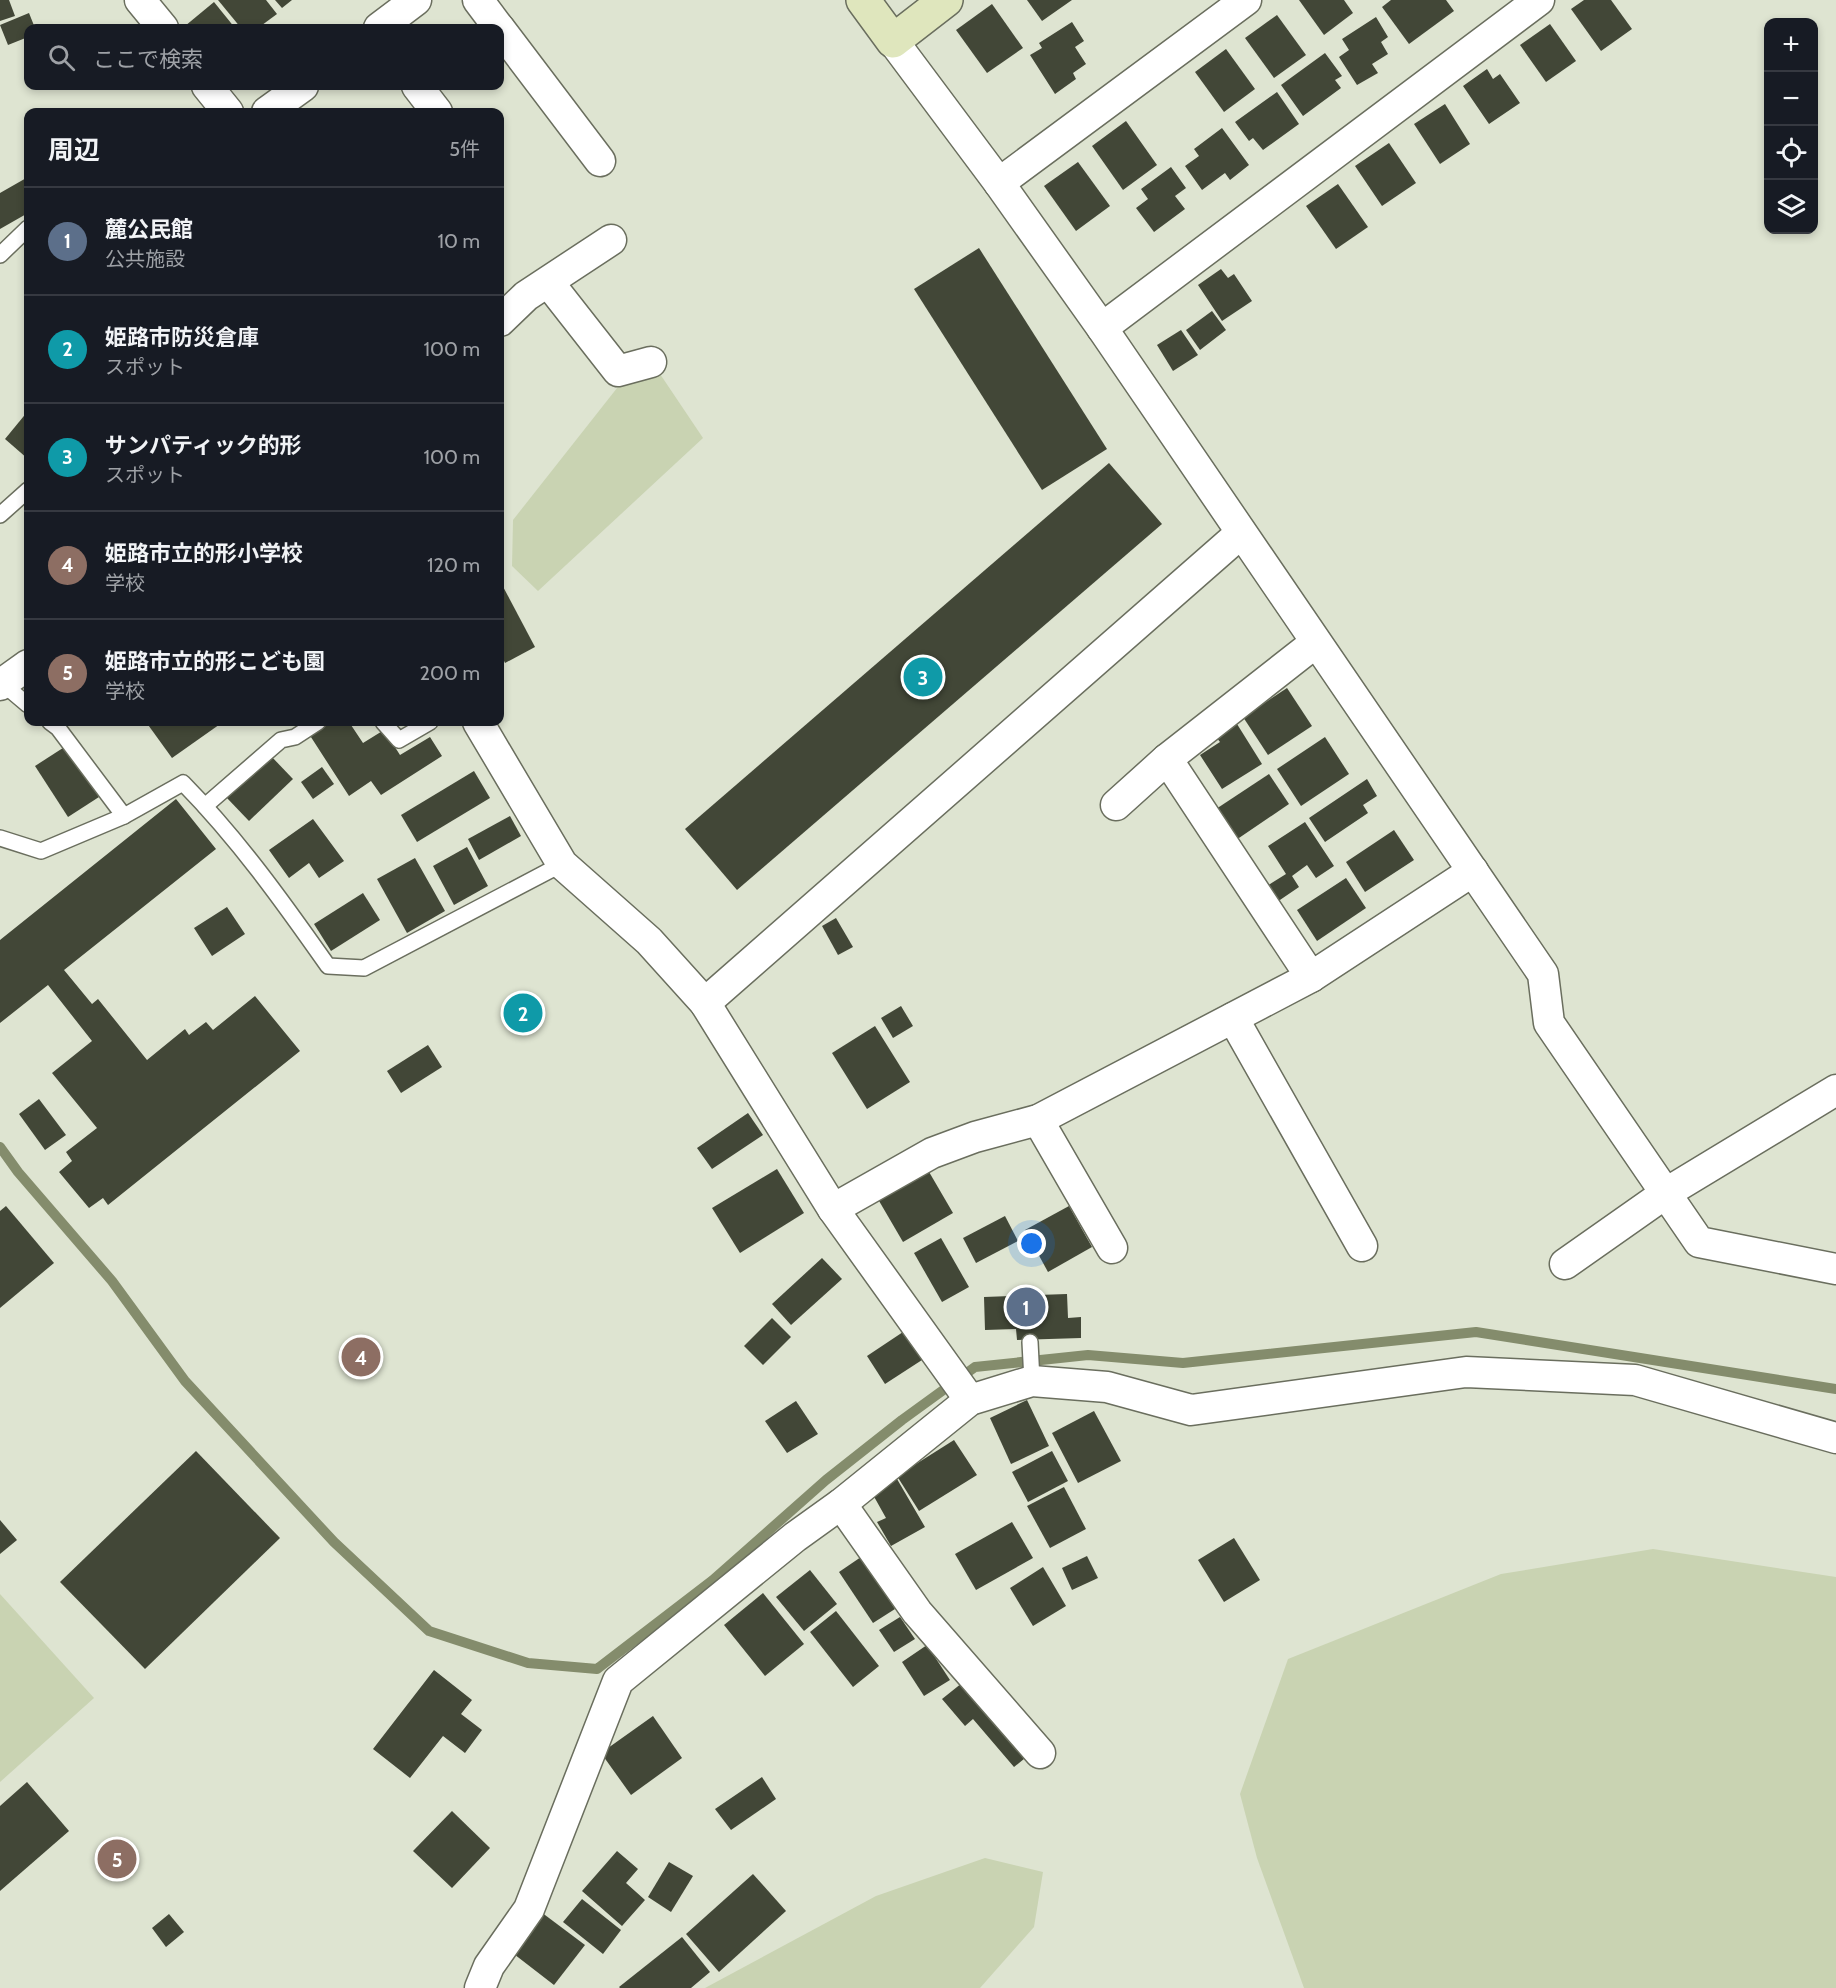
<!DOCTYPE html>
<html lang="ja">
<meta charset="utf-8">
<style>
body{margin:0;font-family:Cabin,"Noto Sans JP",sans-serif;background:#242831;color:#f1f3f6}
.controls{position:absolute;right:18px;top:18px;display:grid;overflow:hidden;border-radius:12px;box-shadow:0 3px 9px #0003}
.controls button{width:54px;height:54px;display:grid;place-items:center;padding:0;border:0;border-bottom:2px solid #363941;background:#171b24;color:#f1f3f6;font:30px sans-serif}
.you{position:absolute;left:1032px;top:1244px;width:21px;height:21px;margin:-15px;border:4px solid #fff;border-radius:50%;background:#1a73e8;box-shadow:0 0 0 9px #1a73e833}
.badge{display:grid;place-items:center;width:39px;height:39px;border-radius:50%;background:#c698c7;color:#fff;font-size:20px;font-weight:700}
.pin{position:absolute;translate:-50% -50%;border:3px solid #fff;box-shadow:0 2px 6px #0006}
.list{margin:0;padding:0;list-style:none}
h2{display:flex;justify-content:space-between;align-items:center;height:78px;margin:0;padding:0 24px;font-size:26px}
h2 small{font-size:20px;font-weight:400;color:#9ea1a6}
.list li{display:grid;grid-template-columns:39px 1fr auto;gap:18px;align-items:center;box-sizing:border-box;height:108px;padding:0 24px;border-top:2px solid #363941}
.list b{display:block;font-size:22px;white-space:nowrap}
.list p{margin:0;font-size:20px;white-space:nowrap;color:#9ea1a6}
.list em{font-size:20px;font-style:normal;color:#9ea1a6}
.icon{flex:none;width:33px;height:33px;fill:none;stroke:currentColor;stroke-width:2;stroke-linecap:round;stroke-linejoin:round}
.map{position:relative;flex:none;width:1836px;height:1988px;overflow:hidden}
.search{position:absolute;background:#171b24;box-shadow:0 3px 9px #0003;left:24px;top:24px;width:480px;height:66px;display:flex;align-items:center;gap:15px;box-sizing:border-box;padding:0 21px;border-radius:12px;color:#9ea1a6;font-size:22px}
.panel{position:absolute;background:#171b24;box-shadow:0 3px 9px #0003;left:24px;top:108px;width:480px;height:618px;border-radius:12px}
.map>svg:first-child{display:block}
</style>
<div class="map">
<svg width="1836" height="1988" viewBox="0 0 1836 1988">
<rect width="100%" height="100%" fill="#dee4d1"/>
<g fill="#c9d3b2">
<polygon points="658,371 703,438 538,591 512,566 513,520 621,383"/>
<polygon points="1653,1549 1836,1577 1836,1988 1304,1988 1257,1858 1240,1794 1288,1659 1501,1574"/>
<polygon points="0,1594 94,1698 0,1782"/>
<polygon points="985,1858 1043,1872 1034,1927 980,1988 705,1988 876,1896"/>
</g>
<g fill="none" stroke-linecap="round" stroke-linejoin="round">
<polyline stroke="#848c6c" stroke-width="10" points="0,1147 18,1172 112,1281 185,1381 334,1542 429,1631 528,1663 597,1669 713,1580 826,1480 902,1420 975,1367 1088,1355 1183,1363 1476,1332 1836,1389"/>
</g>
<g fill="#424737">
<polygon points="0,0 9,0 15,16 0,21"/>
<polygon points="218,0 266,0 277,14 258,28 241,28"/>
<polygon points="275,0 292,0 282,8"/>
<polygon points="1027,0 1072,0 1042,21"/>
<polygon points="1299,0 1344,0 1353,13 1324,35"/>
<polygon points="1391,0 1446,0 1454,11 1409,44 1382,7"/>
<polygon points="1584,0 1611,0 1632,29 1601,51 1571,9"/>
<polygon points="214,2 235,28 188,28 185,26"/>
<polygon points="992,4 1023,48 987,73 956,30"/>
<polygon points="29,13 35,28 28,28 28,37 8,45 0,25"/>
<polygon points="1277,15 1306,55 1274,78 1245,38"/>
<polygon points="1376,17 1388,37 1381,42 1388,54 1372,64 1378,73 1357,85 1339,57 1349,50 1342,39"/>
<polygon points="1072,22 1084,41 1075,47 1086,64 1073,73 1076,79 1055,94 1030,55 1042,48 1039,43"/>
<polygon points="1550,24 1576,61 1546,82 1520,45"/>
<polygon points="1226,49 1255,89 1224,112 1195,72"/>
<polygon points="1325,53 1342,76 1335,80 1341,88 1303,116 1281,85"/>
<polygon points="1487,69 1493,79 1500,74 1520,103 1489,124 1463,86"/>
<polygon points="1277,92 1299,124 1263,150 1253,138 1249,141 1235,122"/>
<polygon points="1445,104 1470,144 1440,164 1414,124"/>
<polygon points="1126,121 1157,165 1123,190 1092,146"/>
<polygon points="1222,128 1249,165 1230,180 1225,173 1202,190 1185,166 1199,156 1194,149"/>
<polygon points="1389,143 1416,183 1382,206 1355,166"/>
<polygon points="1078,162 1110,206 1076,231 1044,186"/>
<polygon points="1171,167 1186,188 1175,196 1185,209 1154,232 1136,208 1148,199 1141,189"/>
<polygon points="28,177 28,213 0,229 0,193"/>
<polygon points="1338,184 1368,227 1336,249 1306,206"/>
<polygon points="979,248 1107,449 1042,490 914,289"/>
<polygon points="1221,269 1228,278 1234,274 1252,301 1222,321 1198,285"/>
<polygon points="1212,311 1226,330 1200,350 1186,330"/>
<polygon points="1181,330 1198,355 1173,371 1157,345"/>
<polygon points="28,411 28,459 5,439"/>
<polygon points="1109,463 1162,524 737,890 685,829"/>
<polygon points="500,581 535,647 505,663 500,652"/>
<polygon points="1287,688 1312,726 1268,755 1243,717"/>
<polygon points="146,722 223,722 172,758"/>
<polygon points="328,722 349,722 363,743 384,730 400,755 430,737 442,756 381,795 371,781 349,796 309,734"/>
<polygon points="1237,724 1262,764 1222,789 1200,755 1220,742 1216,737"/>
<polygon points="1325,737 1349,774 1301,806 1277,769"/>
<polygon points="66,746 99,797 68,817 35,766"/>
<polygon points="270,755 293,779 249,821 226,797"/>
<polygon points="322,767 334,784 313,799 301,782"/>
<polygon points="474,771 490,798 417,842 401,815"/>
<polygon points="1269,774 1289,804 1236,840 1216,809"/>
<polygon points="1367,779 1377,796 1363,805 1368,813 1325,842 1309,818"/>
<polygon points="176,799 216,849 64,970 92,1004 98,999 147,1060 185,1029 189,1035 206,1022 213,1030 255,996 300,1051 108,1205 103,1198 89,1208 59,1172 72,1161 66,1152 97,1128 52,1073 92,1041 48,985 0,1023 0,940"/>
<polygon points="510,816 521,836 479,860 468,839"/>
<polygon points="313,819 344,861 319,878 309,863 289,878 269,850"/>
<polygon points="1305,822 1334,866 1316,878 1307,865 1292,876 1299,887 1277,902 1267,886 1286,874 1268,846"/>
<polygon points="1394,830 1414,860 1365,892 1346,862"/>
<polygon points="467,847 488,886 454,905 433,866"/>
<polygon points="415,858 445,911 407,933 377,879"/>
<polygon points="1346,878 1366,908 1317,941 1297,910"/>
<polygon points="363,893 380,920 331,951 314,924"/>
<polygon points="227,907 245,934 212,956 194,928"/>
<polygon points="836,918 853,947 838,955 822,926"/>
<polygon points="901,1006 913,1026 893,1038 881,1018"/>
<polygon points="526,1007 533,1019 514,1030 507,1019"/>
<polygon points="875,1026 910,1082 867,1109 832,1053"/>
<polygon points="428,1045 442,1067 401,1093 387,1071"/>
<polygon points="39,1099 66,1135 45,1150 19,1114"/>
<polygon points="748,1113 763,1135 712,1169 697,1148"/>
<polygon points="925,1165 953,1213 903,1242 875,1194"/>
<polygon points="777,1169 804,1213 740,1253 712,1208"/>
<polygon points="6,1206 54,1263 0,1308 0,1211"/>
<polygon points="1069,1206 1092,1247 1048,1272 1025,1230"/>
<polygon points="1005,1216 1018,1241 976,1263 963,1238"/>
<polygon points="941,1238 969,1287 942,1302 914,1253"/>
<polygon points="822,1258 842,1279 791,1325 772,1304"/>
<polygon points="1067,1294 1068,1318 1081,1317 1081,1338 1017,1340 1016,1329 985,1330 984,1297"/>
<polygon points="772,1318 791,1337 763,1365 744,1346"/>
<polygon points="903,1332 922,1360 885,1384 867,1356"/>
<polygon points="1027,1400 1049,1446 1011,1464 990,1418"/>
<polygon points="796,1401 818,1434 787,1453 765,1421"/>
<polygon points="1094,1411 1121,1461 1078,1483 1052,1433"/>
<polygon points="954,1440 977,1475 919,1511 897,1476"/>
<polygon points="196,1451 280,1538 145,1669 60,1582"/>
<polygon points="1052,1451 1068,1481 1028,1502 1012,1472"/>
<polygon points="897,1479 925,1527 891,1546 877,1522 886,1518 872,1493"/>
<polygon points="1064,1487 1086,1529 1050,1548 1027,1506"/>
<polygon points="0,1520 17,1540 0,1554"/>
<polygon points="1012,1522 1033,1558 976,1590 955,1554"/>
<polygon points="1234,1538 1260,1580 1224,1602 1198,1560"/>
<polygon points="1087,1556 1098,1578 1072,1590 1062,1568"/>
<polygon points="861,1557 895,1609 873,1623 839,1572"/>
<polygon points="1043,1567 1066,1606 1033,1626 1010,1588"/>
<polygon points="810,1570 837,1604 804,1631 776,1597"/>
<polygon points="763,1593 804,1644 765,1676 724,1625"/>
<polygon points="836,1611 879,1666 853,1687 810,1632"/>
<polygon points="900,1617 915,1639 894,1652 879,1630"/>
<polygon points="927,1645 950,1680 924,1696 902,1662"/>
<polygon points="434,1670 472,1700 461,1714 482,1730 465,1753 443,1736 410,1778 373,1749"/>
<polygon points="967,1679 1030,1754 1014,1767 973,1719 965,1726 942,1699"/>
<polygon points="653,1716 682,1758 631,1795 601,1753"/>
<polygon points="762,1777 776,1799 731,1830 715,1809"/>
<polygon points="27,1782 69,1831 0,1891 0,1806"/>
<polygon points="452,1811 490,1848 452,1888 413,1851"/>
<polygon points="617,1851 638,1869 626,1883 645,1900 622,1926 582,1891"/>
<polygon points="669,1862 693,1876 671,1912 648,1897"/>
<polygon points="753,1874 786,1911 719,1972 686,1934"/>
<polygon points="582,1899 621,1930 603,1954 563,1922"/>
<polygon points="541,1912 585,1945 554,1985 510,1951"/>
<polygon points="169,1914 184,1932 166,1947 152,1928"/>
<polygon points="682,1937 710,1972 691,1988 620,1988 619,1987"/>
</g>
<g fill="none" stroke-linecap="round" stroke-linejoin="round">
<defs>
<g id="lane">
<polyline points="0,255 28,228"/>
<polyline points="0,515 28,490"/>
<polyline points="2,683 28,705"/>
<polyline points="50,722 58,728 124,816"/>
<polyline points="383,722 399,740 430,722"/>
<polyline points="205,806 281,740 295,737 318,722"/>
<path d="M0 838 41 851 124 816 183 783C238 839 283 902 328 966L364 968 562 864"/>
<polyline points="1030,1342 1032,1381"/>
</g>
<g id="street">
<polyline points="140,0 163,28"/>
<polyline points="478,0 499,28"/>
<polyline points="379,28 416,0"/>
<polyline points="500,29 600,161"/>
<polyline points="893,41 999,183 1102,328 1543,974 1549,1023 1699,1242 1836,1269"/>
<polyline points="207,86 228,112"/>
<polyline points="417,86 437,112"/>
<polyline points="267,112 303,86"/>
<polyline points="999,183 1246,0"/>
<polyline points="549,283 618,371 651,362"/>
<polyline points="500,321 526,296 611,240"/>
<polyline points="1102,328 1539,0"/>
<polyline points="0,685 28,665"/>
<polyline points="478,722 562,864 649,941 705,1003 833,1209 970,1400"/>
<polyline points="1167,759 1311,977 1473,871"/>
<polyline points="1116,805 1167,759 1315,643"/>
<polyline points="705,1003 1241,533"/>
<polyline points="1233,1018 1362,1246"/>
<polyline points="1038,1120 1112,1248"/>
<polyline points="833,1209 932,1153 975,1137 1038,1120 1311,977"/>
<polyline points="1565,1264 1666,1193 1836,1090"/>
<polyline points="841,1504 917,1612 1040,1753"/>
<polyline points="480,1988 489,1966 529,1909 618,1681 795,1537 841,1504 970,1400 1032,1381 1107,1387 1191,1410 1466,1372 1635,1380 1836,1438"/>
</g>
<polyline id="secondary" points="863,0 893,41 946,0"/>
</defs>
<use href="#lane" stroke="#6a6e5e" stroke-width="18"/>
<use href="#street" stroke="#6a6e5e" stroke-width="33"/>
<use href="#secondary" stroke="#6a6e5e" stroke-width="36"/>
<use href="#lane" stroke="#fff" stroke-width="15"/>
<use href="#street" stroke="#fff" stroke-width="30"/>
<use href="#secondary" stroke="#dfe6bd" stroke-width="33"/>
</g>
</svg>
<div class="controls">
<button>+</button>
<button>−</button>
<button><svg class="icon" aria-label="locate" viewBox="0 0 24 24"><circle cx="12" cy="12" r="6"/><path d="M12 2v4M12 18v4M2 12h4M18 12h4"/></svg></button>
<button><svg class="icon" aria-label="layers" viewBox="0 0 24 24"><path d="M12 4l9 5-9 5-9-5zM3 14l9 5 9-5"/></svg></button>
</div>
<div class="you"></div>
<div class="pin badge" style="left:1026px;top:1307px;background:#5c6f8a">1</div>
<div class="pin badge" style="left:523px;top:1013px;background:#0f9aa8">2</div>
<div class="pin badge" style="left:923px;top:677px;background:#0f9aa8">3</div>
<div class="pin badge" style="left:361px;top:1357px;background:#8d6e63">4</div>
<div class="pin badge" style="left:117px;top:1859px;background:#8d6e63">5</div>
<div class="search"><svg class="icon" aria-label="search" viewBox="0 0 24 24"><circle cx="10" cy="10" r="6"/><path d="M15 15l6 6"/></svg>ここで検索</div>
<section class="panel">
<h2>周辺<small>5件</small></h2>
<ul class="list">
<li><span class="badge" style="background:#5c6f8a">1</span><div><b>麓公民館</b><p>公共施設</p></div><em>10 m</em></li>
<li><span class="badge" style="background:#0f9aa8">2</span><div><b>姫路市防災倉庫</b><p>スポット</p></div><em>100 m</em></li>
<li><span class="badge" style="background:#0f9aa8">3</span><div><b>サンパティック的形</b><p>スポット</p></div><em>100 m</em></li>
<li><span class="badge" style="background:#8d6e63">4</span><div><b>姫路市立的形小学校</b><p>学校</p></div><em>120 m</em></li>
<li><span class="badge" style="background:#8d6e63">5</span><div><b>姫路市立的形こども園</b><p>学校</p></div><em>200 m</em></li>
</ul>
</section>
</div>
